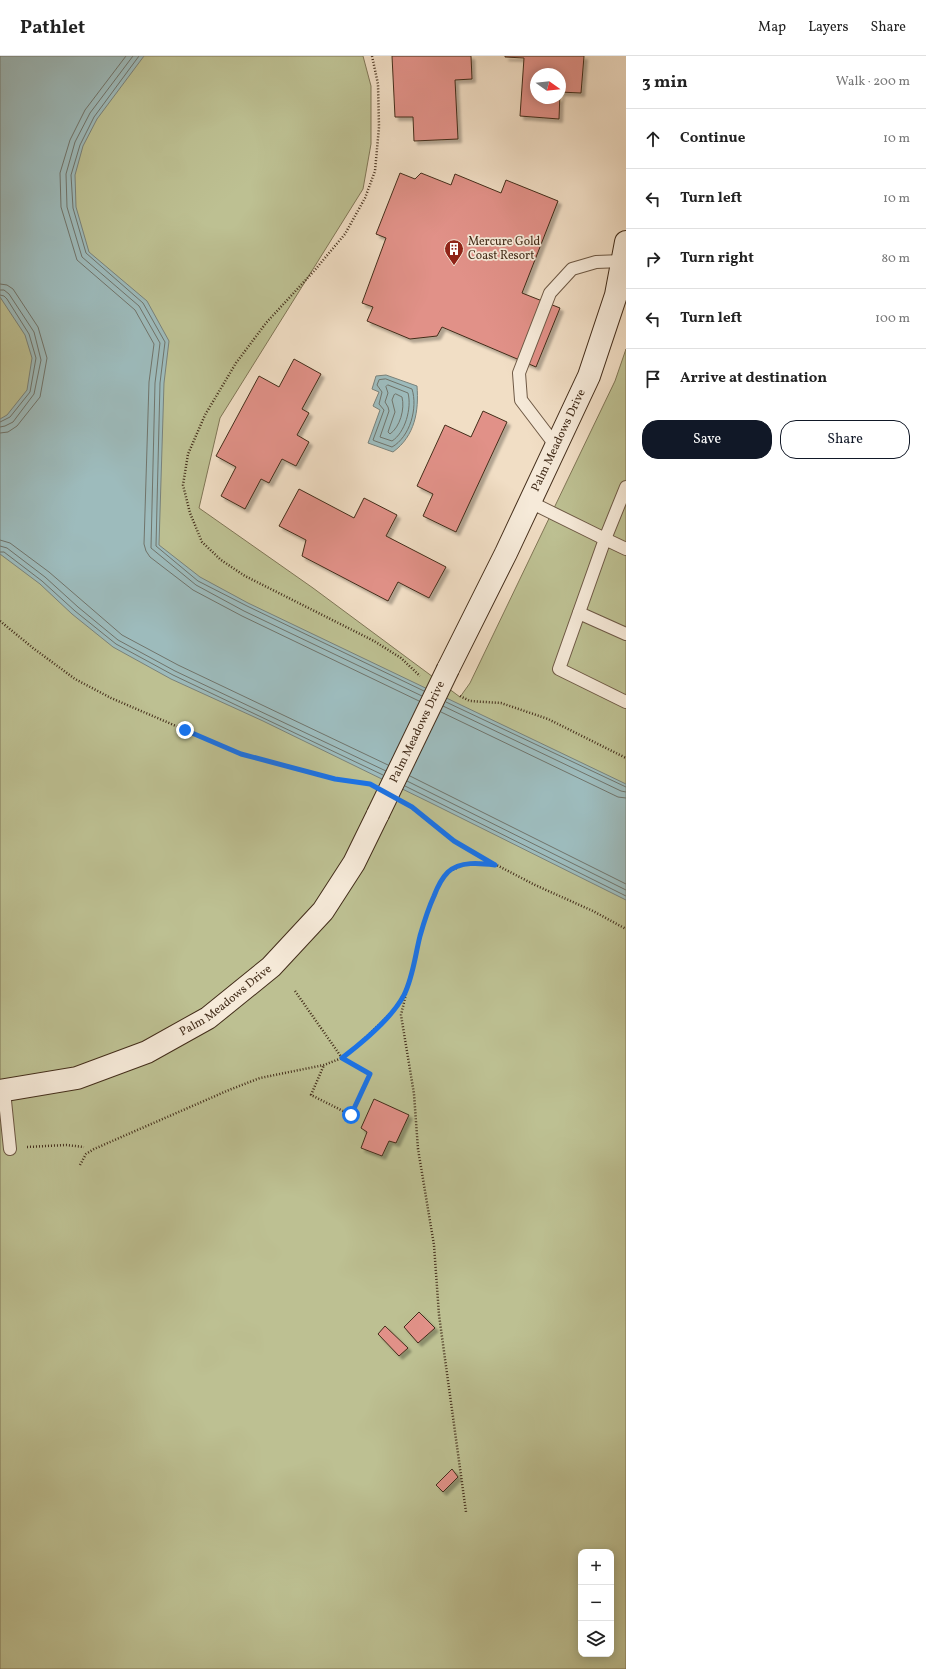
<!DOCTYPE html>
<meta charset="utf-8">
<style>
body{margin:0;font-family:Vollkorn,serif;background:#f2f2f2;color:#222}
.controls{position:absolute;right:12px;bottom:12px;display:grid;overflow:hidden;border-radius:8px;box-shadow:0 2px 10px #0003}
.controls button{width:36px;height:36px;display:grid;place-items:center;padding:0;border:0;border-bottom:1px solid #e0e0e0;background:#fff;color:#222;font:20px sans-serif}
.compass{position:absolute;left:530px;top:12px;width:36px;height:36px;border-radius:50%;background:#fff;box-shadow:0 2px 10px #0003;rotate:105deg}
.stop{position:absolute;width:12px;height:12px;margin:-9px;border:3px solid #1a73e8;border-radius:50%;background:#fff}
.stop.end{background:#1a73e8;border-color:#fff;box-shadow:0 1px 4px #0008}
.list{margin:0;padding:0;list-style:none}
h2{display:flex;justify-content:space-between;align-items:center;height:52px;margin:0;padding:0 16px;font-size:17px}
h2 small{font-size:13px;font-weight:400;color:#767676}
.list li{display:grid;grid-template-columns:26px 1fr auto;gap:12px;align-items:center;box-sizing:border-box;height:60px;padding:0 16px;border-top:1px solid #e0e0e0}
.list b{display:block;font-size:15px;white-space:nowrap}
.list em{font-size:13px;font-style:normal;color:#767676}
.actions{display:flex;gap:8px;padding:12px 16px}
.actions a{flex:1;padding:9px 0;border:1px solid #111827;border-radius:16px;text-align:center;font-size:14px;color:#111827}
.actions .main{background:#111827;color:#fff}
.icon{flex:none;width:22px;height:22px;fill:none;stroke:currentColor;stroke-width:2;stroke-linecap:round;stroke-linejoin:round}
.map{position:relative;flex:none;width:626px;height:1613px;overflow:hidden}
header{display:flex;align-items:center;gap:24px;box-sizing:border-box;height:56px;padding:0 20px;background:#fff;border-bottom:1px solid #e0e0e0}
header strong{font-size:19px}
nav{display:flex;gap:22px;margin-inline-start:auto;font-size:14px}
main{display:flex}
aside{flex:1;background:#fff}
.map>svg:first-child{display:block}
</style>
<header>
<strong>Pathlet</strong>
<nav><a>Map</a><a>Layers</a><a>Share</a></nav>
</header>
<main>
<div class="map">
<svg width="626" height="1613" viewBox="0 0 626 1613">
<defs>
<filter id="shadow"><feDropShadow dx="3.5" dy="3.5" stdDeviation="1" flood-color="#0004"/></filter>
</defs>
<rect width="100%" height="100%" fill="#f1dec5"/>
<filter id="stains"><feTurbulence type="fractalNoise" baseFrequency=".005" numOctaves="4"/><feColorMatrix values="0 0 0 0 .2 0 0 0 0 .09 0 0 0 0 .02 0 0 0 .5 -.17"/></filter>
<radialGradient id="worn" r=".72"><stop offset=".6" stop-color="#630" stop-opacity="0"/><stop offset="1" stop-color="#630" stop-opacity=".3"/></radialGradient>
<path fill="#bdc092" stroke="#807656" fill-rule="evenodd" d="M0 0H363L371 30V88L363 133 220 362 199 452 313 532 460 641 470 627 615 325 626 293V1613H0ZM581 1496H611V1598H581Z"/>
<g fill="#9dbbbc" stroke="#79827b">
<polygon points="0,0 144,0 97,63 83,90 75,119 76,151 89,196 147,245 169,285 164,327 159,489 200,521 248,547 626,728 626,844 431,747 263,665 171,623 113,591 72,558 40,528 0,498 0,363 7,359 27,334 32,302 25,279 0,241"/>
<path d="M386 319 417 330C419 355 415 380 393 396L368 387 380 354 373 350 379 336 372 333 376 320Z"/>
</g>
<g fill="none" stroke-linecap="round" stroke-linejoin="round">
<g stroke="#70746b" stroke-width="1">
<polyline points="126,0 85,54 70,84 60,117 61,151 77,204 135,254 154,288 149,326 144,488 146,495 150,501 193,534 242,560 419,645"/>
<polyline points="133,0 90,57 75,86 66,118 67,151 82,201 139,250 160,287 155,327 151,492 196,529 244,555 422,640"/>
<polyline points="139,0 94,61 80,89 71,119 73,152 86,197 143,247 165,286 160,327 156,490 198,525 247,550 424,635"/>
<polyline points="0,228 7,229 13,233 38,271 47,302 40,341 17,370 8,376 0,377"/>
<polyline points="0,234 4,234 9,238 34,276 41,304 34,338 13,366 5,370 0,371"/>
<polyline points="0,239 4,240 7,243 29,278 36,302 30,336 10,361 0,366"/>
<path d="M386 323 412 333C418 352 410 381 392 391L375 385 373 384 384 354 379 348 382 336 377 329 379 324Z"/>
<path d="M388 329 408 337C412 352 405 377 392 385L380 381 389 355 388 351 385 346 388 337 386 331Z"/>
<path d="M396 338 402 341C405 353 400 371 390 378L388 376 395 356 392 344 394 339Z"/>
<polyline points="0,484 10,487 49,516 122,579 178,609 388,709"/>
<polyline points="0,490 7,492 45,521 78,551 118,584 175,615 386,715"/>
<polyline points="0,496 4,496 42,525 75,555 116,588 173,619 383,719"/>
<polyline points="446,646 626,731"/>
<polyline points="443,650 621,735 626,736"/>
<polyline points="441,656 618,741 626,742"/>
<polyline points="410,720 626,828"/>
<polyline points="407,725 626,834"/>
<polyline points="405,730 626,840"/>
</g>
</g>
<g fill="#e19188" stroke="#432d1a" fill-rule="evenodd" filter="url(#shadow)">
<polygon points="392,0 471,0 472,23 455,24 458,83 414,85 413,61 395,61"/>
<path d="M505 0H584L581 37 560 36 559 63 520 60 524 2 505 1ZM536 18H560V42H536Z"/>
<polygon points="400,117 415,123 421,117 451,129 455,118 501,137 506,124 558,145 522,237 560,252 536,311 442,271 437,280 410,283 367,265 373,251 362,247 386,182 376,178"/>
<polygon points="294,303 321,318 302,353 309,357 297,379 309,386 296,410 282,403 269,427 261,423 245,453 221,440 236,411 216,400 259,320 279,331"/>
<polygon points="483,355 507,366 456,476 423,460 433,438 417,430 445,369 471,381"/>
<polygon points="299,433 354,462 364,442 397,459 386,480 446,511 429,542 398,526 388,545 302,500 306,484 279,470"/>
<polygon points="374,1043 409,1059 396,1087 389,1085 382,1100 361,1092 367,1076 361,1072"/>
<polygon points="419,1256 435,1272 418,1287 404,1271"/>
<polygon points="385,1270 408,1292 399,1300 378,1278"/>
<polygon points="452,1413 458,1421 443,1436 436,1429"/>
</g>
<g fill="none" stroke-linecap="round" stroke-linejoin="round">
<defs>
<g id="lane">
<polyline points="556,390 521,344 519,317 550,237 572,213 596,206 622,205"/>
<polyline points="530,446 605,483 626,431"/>
<polyline points="626,493 605,483 559,613 626,646"/>
<polyline points="579,557 626,578"/>
<polyline points="4,1035 10,1093"/>
</g>
<g id="secondary">
<path id="s1" d="M448 613 506 497 589 320 616 239 626 186"/>
<path id="s2" d="M0 1035 77 1022 147 996 208 962 271 911 323 855 354 807 378 758"/>
</g>
</defs>
<use href="#lane" stroke="#6e5945" stroke-width="14"/>
<use href="#secondary" stroke="#432d1a" stroke-width="24"/>
<g stroke="#432d1a" stroke-width="2.5" stroke-dasharray="1 2" stroke-linecap="butt">
<polyline points="372,0 378,28 379,71 375,115 365,142 345,178 314,215 266,267 236,307 205,359 188,398 183,429 190,457 202,486 221,504 245,520 374,585 401,602 420,620"/>
<polyline points="0,565 33,592 75,623 111,642 241,698 335,723 368,728"/>
<polyline points="460,640 470,645 501,647 548,663 626,702"/>
<polyline points="408,749 454,785 485,803 535,829 593,855 626,873"/>
<polyline points="295,935 342,1002 370,1018 351,1059 311,1039 324,1009"/>
<polyline points="406,938 401,959 414,1038 418,1093 434,1189 439,1259 466,1456"/>
<polyline points="27,1091 66,1089 84,1091"/>
<polyline points="80,1109 86,1098 94,1093 229,1034 260,1022 324,1009 342,1002 356,991 394,954 404,938 414,909 420,881 429,852 438,829 448,816 463,809 480,807 492,808"/>
</g>
<use href="#lane" stroke="#f6ead9" stroke-width="12"/>
<use href="#secondary" stroke="#f6ead9" stroke-width="22"/>
<defs>
<g id="secondary-bridge">
<path id="s3" d="M378 758 448 613"/>
</g>
</defs>
<use href="#secondary-bridge" stroke="#432d1a" stroke-width="24" stroke-linecap="butt"/>
<use href="#secondary-bridge" stroke="#f6ead9" stroke-width="22"/>
</g>
<g fill="none" stroke-linecap="round" stroke-linejoin="round">
<path stroke="#1a73e8" stroke-width="5" d="M185 674 241 698 335 723 370 728 412 751 454 785 495 809C480 807 460 805 448 816 442 822 437 832 434 840 428 853 424 866 420 880 415 900 413 921 404 939 392 962 363 986 342 1002L370 1018 351 1059"/>
</g>
<defs>
<symbol id="building-pin" viewBox="-11 -11 22 30"><path d="M0 17L-7.5 6A9.5 9.5 0 1 1 7.5 6Z" fill="#8f2418" stroke="#f6ead9"/><path d="M-4-6H4V6H1V3H-1V6H-4ZM-2.5-4.3h1.7v1.8h-1.7ZM.8-4.3h1.7v1.8H.8ZM-2.5-1h1.7V.8h-1.7ZM.8-1h1.7V.8H.8Z" fill="#fff"/></symbol>
</defs>
<g fill-rule="evenodd">
<use href="#building-pin" x="443" y="182" width="22" height="30"/>
</g>
<g text-anchor="middle" dominant-baseline="central" stroke-width="3.5" stroke-linejoin="round" paint-order="stroke">
<g font-size="12" fill="#432d1a" stroke="#f6ead9" text-anchor="start">
<text x="468" y="186">Mercure Gold<tspan x="468" dy="14">Coast Resort</tspan></text>
</g>
<g font-size="12" fill="#432d1a" stroke="#f6ead9">
<text stroke="none"><textPath href="#s1" startOffset="254">Palm Meadows Drive</textPath></text>
<text stroke="none"><textPath href="#s3" startOffset="91">Palm Meadows Drive</textPath></text>
<text stroke="none"><textPath href="#s2" startOffset="247">Palm Meadows Drive</textPath></text>
</g>
</g>
<rect width="100%" height="100%" filter="url(#stains)"/>
<rect width="100%" height="100%" fill="url(#worn)"/>
</svg>
<div class="controls">
<button>+</button>
<button>−</button>
<button><svg class="icon" aria-label="layers" viewBox="0 0 24 24"><path d="M12 4l9 5-9 5-9-5zM3 14l9 5 9-5"/></svg></button>
</div>
<svg class="compass" viewBox="-18 -18 36 36"><path d="M0-13l5 13h-10z" fill="#e53935"/><path d="M0 13l5-13h-10z" fill="#767676"/></svg>
<div class="stop" style="left:351px;top:1059px"></div>
<div class="stop end" style="left:185px;top:674px"></div>
</div>
<aside>
<h2>3 min<small>Walk · 200 m</small></h2>
<ul class="list">
<li><svg class="icon" aria-label="ahead" viewBox="0 0 24 24"><path d="M12 20V5M6 11l6-6 6 6"/></svg><div><b>Continue</b></div><em>10 m</em></li>
<li><svg class="icon" aria-label="left" viewBox="0 0 24 24"><path d="M17 20v-9H6M10 6l-5 5 5 5"/></svg><div><b>Turn left</b></div><em>10 m</em></li>
<li><svg class="icon" aria-label="right" viewBox="0 0 24 24"><path d="M7 20v-9h11M14 6l5 5-5 5"/></svg><div><b>Turn right</b></div><em>80 m</em></li>
<li><svg class="icon" aria-label="left" viewBox="0 0 24 24"><path d="M17 20v-9H6M10 6l-5 5 5 5"/></svg><div><b>Turn left</b></div><em>100 m</em></li>
<li><svg class="icon" aria-label="arrive" viewBox="0 0 24 24"><path d="M6 21V4h12l-3 4 3 4H6"/></svg><div><b>Arrive at destination</b></div></li>
</ul>
<div class="actions"><a class="main">Save</a><a>Share</a></div>
</aside>
</main>
